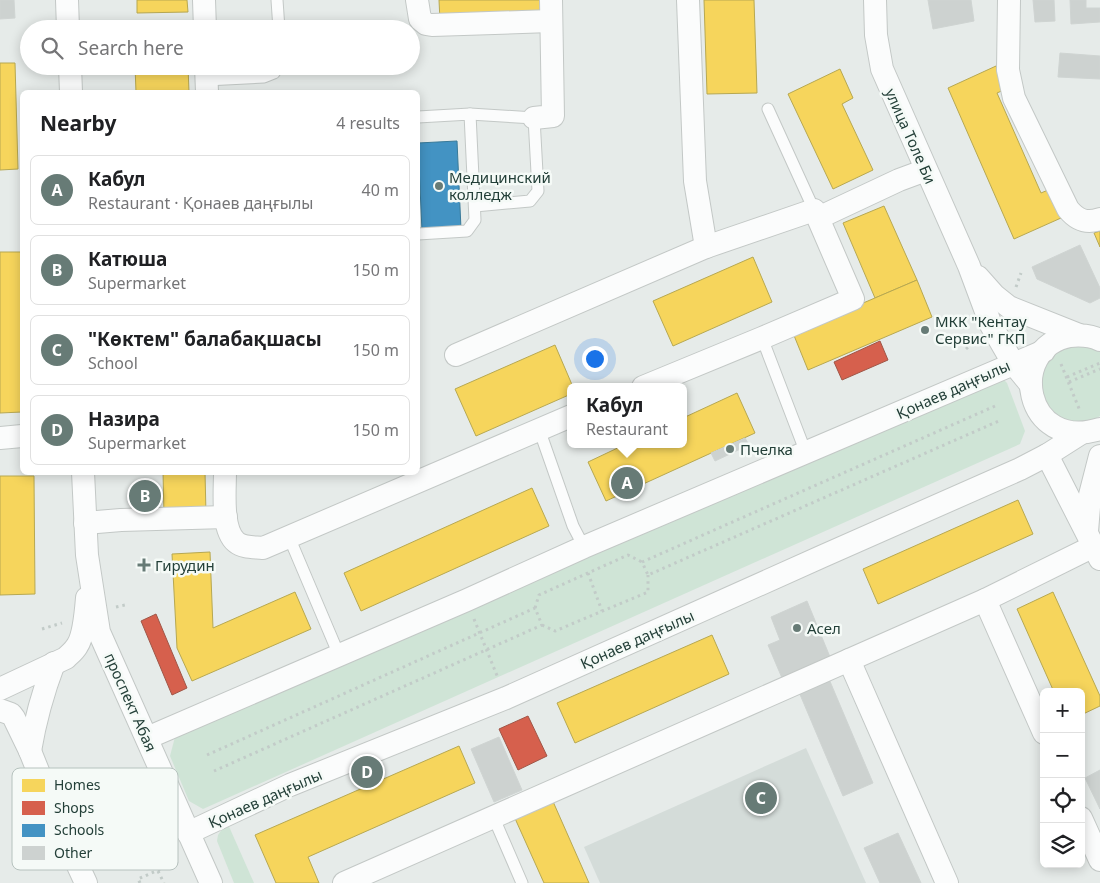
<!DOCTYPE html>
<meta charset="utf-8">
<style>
body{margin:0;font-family:"Noto Sans",sans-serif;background:#f2f2f2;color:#202124}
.controls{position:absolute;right:15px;bottom:15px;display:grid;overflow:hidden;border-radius:8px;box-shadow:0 2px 12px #0003}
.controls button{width:45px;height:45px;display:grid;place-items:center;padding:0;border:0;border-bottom:1px solid #e0e0e0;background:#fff;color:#202124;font:25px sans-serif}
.you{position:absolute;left:594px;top:358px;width:18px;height:18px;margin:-12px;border:4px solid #fff;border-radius:50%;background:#1a73e8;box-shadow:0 0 0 8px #1a73e833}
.badge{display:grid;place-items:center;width:32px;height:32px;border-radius:50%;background:#677b76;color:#fff;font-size:16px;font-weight:700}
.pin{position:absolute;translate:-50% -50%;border:2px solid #fff;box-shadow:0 1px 5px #0006}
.popup{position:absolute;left:567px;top:383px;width:120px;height:65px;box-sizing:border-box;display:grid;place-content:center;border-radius:8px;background:#fff;filter:drop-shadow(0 1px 4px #0005);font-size:16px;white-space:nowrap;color:#757577}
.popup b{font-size:19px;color:#202124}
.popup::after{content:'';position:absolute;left:50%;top:100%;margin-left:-10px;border:10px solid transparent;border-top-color:#fff}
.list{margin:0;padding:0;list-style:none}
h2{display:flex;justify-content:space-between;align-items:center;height:65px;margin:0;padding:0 20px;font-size:21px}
h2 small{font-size:16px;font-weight:400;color:#757577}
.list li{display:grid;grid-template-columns:32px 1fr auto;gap:15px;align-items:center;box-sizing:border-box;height:70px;margin:0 10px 10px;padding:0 10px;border:1px solid #e0e0e0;border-radius:8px}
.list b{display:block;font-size:19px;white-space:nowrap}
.list p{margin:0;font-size:16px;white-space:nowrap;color:#757577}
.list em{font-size:16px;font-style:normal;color:#757577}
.icon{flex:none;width:28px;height:28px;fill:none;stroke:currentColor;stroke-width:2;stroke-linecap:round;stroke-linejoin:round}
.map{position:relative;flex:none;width:1100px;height:883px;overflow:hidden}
.search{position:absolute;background:#fff;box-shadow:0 2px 12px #0003;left:20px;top:20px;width:400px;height:55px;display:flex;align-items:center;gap:12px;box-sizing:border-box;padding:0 18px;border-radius:28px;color:#757577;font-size:19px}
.panel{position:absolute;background:#fff;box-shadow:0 2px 12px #0003;left:20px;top:90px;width:400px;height:385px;border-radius:8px}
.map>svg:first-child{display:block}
</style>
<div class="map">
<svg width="1100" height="883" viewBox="0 0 1100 883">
<rect width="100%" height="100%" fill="#e6ebe9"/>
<polygon fill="#d4dcd9" points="806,748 866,883 600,883 584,847"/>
<g fill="#cfe4d6">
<path d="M1072 343 1100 350V416C1075 431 1063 420 1043 404L1042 365 1049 354Z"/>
<polygon points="1002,378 1007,383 1025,431 1020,444 203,809 189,801 170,756 175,737"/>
<polygon points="227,822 254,883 234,883 217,841 218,835"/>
</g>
<g fill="#f6d55c" stroke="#b7a851">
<polygon points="137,0 187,0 188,12 137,13"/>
<polygon points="439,0 542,0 543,17 440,21"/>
<polygon points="704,0 754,0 757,93 707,94"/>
<polygon points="0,63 15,63 18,169 0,170"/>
<polygon points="135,66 188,66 189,92 136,92"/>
<polygon points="996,66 1006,89 997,93 1041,193 1048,190 1061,218 1014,239 948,88"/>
<polygon points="840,69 853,98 842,104 873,170 833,189 788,94"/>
<polygon points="884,206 917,280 875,298 843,223"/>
<polygon points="1100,231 1100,247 1094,233"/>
<polygon points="0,252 22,252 22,412 0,413"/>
<polygon points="753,257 772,302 673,346 653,301"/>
<polygon points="917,280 932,317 808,370 793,333"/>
<polygon points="555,345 573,387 571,387 571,394 476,436 455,389"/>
<polygon points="737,393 755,433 606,501 588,462 626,444 683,444 683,418"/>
<polygon points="163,472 205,472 206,514 164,515"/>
<polygon points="0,476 34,476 35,594 0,595"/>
<polygon points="532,488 549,526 361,611 344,573"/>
<polygon points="1018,500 1033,534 878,604 863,569"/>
<polygon points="210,552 213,628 295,592 311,629 192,681 177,648 172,554"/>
<polygon points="1053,592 1100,696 1100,706 1081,715 1081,692 1054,692 1017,609"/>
<polygon points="712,635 729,674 575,743 557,703"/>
<polygon points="459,746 475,783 308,857 319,883 276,883 255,835"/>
<polygon points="551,797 589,883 544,883 513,814"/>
</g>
<g fill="#d6604d" stroke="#a05647">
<polygon points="880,341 888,360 842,380 834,362"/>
<polygon points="156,614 187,688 172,695 141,621"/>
<polygon points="528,716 547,756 518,770 499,729"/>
</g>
<polygon fill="#4393c3" stroke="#397a99" points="457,141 461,229 422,231 418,143"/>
<g fill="#cdd2d0" stroke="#cfd4d2">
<polygon points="0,0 14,0 15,18 0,19"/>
<polygon points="928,0 971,0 974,21 933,29"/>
<polygon points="1033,0 1054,0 1055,21 1035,22"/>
<polygon points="1070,0 1086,0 1086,8 1100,8 1100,22 1071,24"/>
<polygon points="132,25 132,29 114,29 114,26"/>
<polygon points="1060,53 1100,56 1100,79 1058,77"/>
<polygon points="1080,245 1100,288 1100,298 1090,303 1037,279 1032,267"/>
<polygon points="745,438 749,445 715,461 711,453"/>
<polygon points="807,601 830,657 782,678 768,645 780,640 771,617"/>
<polygon points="826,672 873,783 843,796 796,685"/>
<polygon points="499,737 522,790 494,802 471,749"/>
<polygon points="1100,770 1100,809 1085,778"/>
<polygon points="898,833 921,883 880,883 864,848"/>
</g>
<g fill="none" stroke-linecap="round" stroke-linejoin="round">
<defs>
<g id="service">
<polyline points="277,0 279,29"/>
<polyline points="206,80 264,77 274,73 279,66"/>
<polyline points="768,109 815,212"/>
<polyline points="470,114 534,118 538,191 530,201 475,206"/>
<polyline points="418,117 470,114 475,220 467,231 418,234"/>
<polyline points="762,338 806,453"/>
<polyline points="539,429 573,526 584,547"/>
<polyline points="289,537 339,655"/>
<polyline points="493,816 522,883"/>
</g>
<g id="minor">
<polyline points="67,0 68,29"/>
<polyline points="204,0 205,29"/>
<polyline points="417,0 420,19 426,24 432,25 551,21"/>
<polyline points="688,0 695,181 706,247"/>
<polyline points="875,0 876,35 882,69 969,266 991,325 1013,363 1031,385"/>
<path d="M1009 0 1008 70 1014 98 1068 209C1077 220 1086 224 1100 219"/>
<polyline points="70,66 71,92"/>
<polyline points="206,66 207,92"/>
<polyline points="534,118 553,116 551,0"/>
<polyline points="978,277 994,295 1009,307 1079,335"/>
<path d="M1100 340C1090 335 1081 335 1070 336 1006 348 1024 453 1100 429"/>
<polyline points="456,355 706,247 814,210"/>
<polyline points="643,387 762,338 853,299 818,218 899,180 926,170"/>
<polyline points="0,438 22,436"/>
<polyline points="1047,455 1100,559"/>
<polyline points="83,472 87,555 99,632 211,883"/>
<path d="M225 472C225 491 221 529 236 542 243 548 254 547 263 548L571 416"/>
<polyline points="85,523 121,520 226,517"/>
<polyline points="1087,531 1090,495 1100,456"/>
<polyline points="985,600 1044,733"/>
<polyline points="849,660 947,883"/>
<path d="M0 689 66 658C70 654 74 651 77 646 84 636 86 610 87 598"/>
<polyline points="0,710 11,714 14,718 30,751 62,831 86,883"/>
<polyline points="147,738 467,600 584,547 1044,351"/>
<path d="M30 751C35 721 43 692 54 663"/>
<polyline points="1081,818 1100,860"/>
<polyline points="188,833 290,785 506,698 823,556 1020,469 1047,455 1080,434"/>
<polyline points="344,883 985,600 1094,546"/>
</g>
</defs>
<use href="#service" stroke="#c3c8c6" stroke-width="13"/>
<use href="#minor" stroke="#c3c8c6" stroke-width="24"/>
<g stroke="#c2cbc8" stroke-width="3" stroke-dasharray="2.5 4" stroke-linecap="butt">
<polyline points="1016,287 1021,273"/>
<polyline points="966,349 975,341"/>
<polyline points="1061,364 1080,411"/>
<polyline points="1067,377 1100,363"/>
<polyline points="1069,382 1100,369"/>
<polyline points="995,406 642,562 648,575 1001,420"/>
<polyline points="588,573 602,611"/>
<polyline points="116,607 125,605"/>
<polyline points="535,608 539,595 628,555 642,562"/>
<polyline points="474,619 498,678"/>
<polyline points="542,625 555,631 648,592 648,575"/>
<polyline points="42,629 62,623"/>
<polyline points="207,755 535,608 542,625 214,771"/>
<polyline points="158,871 164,883"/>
<polyline points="140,883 138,879 179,861"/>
</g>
<use href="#service" stroke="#fbfcfc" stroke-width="11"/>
<use href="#minor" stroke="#fbfcfc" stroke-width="22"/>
</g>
<g fill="#677b76" stroke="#f5faf7" stroke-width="2">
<circle cx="439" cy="186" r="5"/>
<circle cx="925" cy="330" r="5"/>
<circle cx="730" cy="449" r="5"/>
<path d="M141.5 557.5h5v5h5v5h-5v5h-5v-5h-5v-5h5z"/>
<circle cx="797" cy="628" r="5"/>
</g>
<g text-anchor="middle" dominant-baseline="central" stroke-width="5" stroke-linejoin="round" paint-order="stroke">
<g font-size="15" fill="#233f38" stroke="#f5faf7">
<text transform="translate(911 136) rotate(66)">улица Толе Би</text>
<text transform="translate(953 389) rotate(-24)">Қонаев даңғылы</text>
<text transform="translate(637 639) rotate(-24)">Қонаев даңғылы</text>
<text transform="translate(131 702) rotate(66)">проспект Абая</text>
<text transform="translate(265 798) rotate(-24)">Қонаев даңғылы</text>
</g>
<g font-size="15" fill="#233f38" stroke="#f5faf7" text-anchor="start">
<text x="449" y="177">Медицинский<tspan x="449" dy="17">колледж</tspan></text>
<text x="935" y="321">МКК "Кентау<tspan x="935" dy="17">Сервис" ГКП</tspan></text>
<text x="740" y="449">Пчелка</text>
<text x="155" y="565">Гирудин</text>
<text x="807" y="628">Асел</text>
</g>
</g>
<rect x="12" y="768" width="166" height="102" rx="8" fill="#f5faf7" stroke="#b6c2be" stroke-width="1"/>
<rect x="22" y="779" width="23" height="13" fill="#f6d55c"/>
<rect x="22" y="801" width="23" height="14" fill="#d6604d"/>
<rect x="22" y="824" width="23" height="13" fill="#4393c3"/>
<rect x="22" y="846" width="23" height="14" fill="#cdd2d0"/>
<g font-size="14" fill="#233f38">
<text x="54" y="790">Homes</text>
<text x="54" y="813">Shops</text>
<text x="54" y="835">Schools</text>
<text x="54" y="858">Other</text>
</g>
</svg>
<div class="controls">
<button>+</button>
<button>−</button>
<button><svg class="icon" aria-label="locate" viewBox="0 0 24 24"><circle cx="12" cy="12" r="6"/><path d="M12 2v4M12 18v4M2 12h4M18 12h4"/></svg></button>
<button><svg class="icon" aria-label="layers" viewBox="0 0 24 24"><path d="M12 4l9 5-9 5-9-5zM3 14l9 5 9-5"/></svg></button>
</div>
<div class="you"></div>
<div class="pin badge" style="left:627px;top:483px">A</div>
<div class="popup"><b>Кабул</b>Restaurant</div>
<div class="pin badge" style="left:145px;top:496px">B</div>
<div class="pin badge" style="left:761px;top:798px">C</div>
<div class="pin badge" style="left:367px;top:772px">D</div>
<div class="search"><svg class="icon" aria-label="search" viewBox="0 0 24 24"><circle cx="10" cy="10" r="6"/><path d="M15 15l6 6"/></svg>Search here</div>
<section class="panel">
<h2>Nearby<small>4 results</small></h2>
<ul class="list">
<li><span class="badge">A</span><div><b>Кабул</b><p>Restaurant · Қонаев даңғылы</p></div><em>40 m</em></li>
<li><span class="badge">B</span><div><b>Катюша</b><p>Supermarket</p></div><em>150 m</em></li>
<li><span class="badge">C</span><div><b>&quot;Көктем&quot; балабақшасы</b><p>School</p></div><em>150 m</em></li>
<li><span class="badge">D</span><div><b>Назира</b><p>Supermarket</p></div><em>150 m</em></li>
</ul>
</section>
</div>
